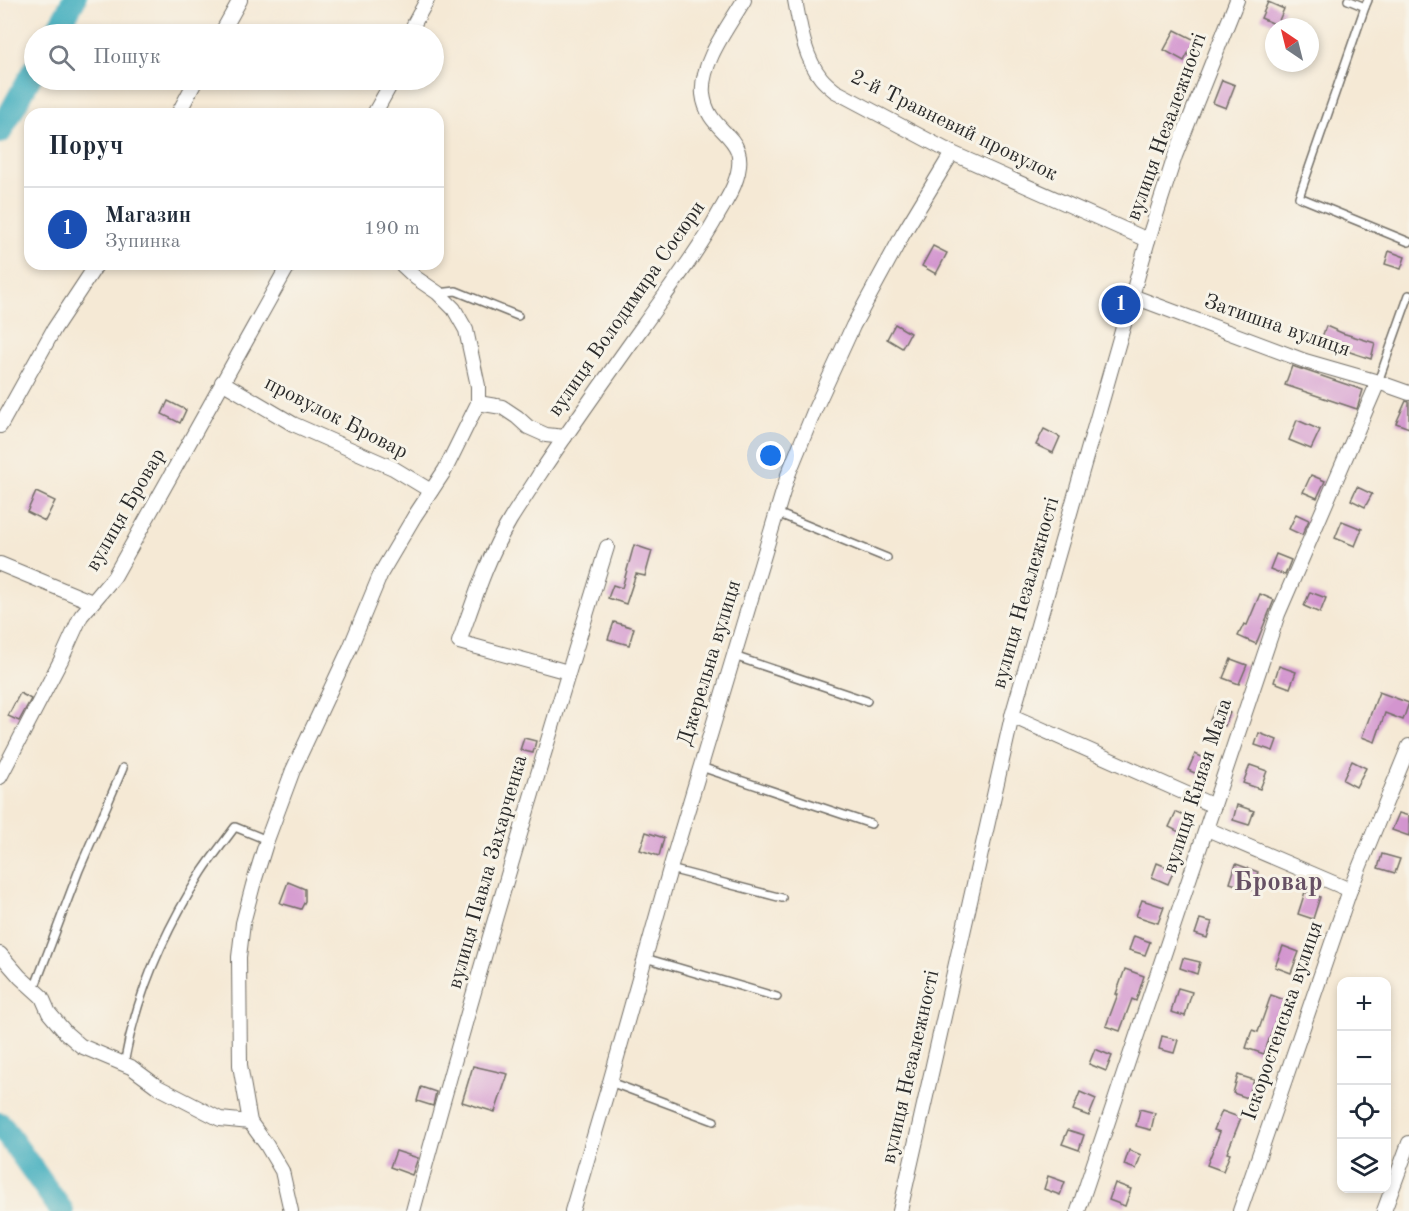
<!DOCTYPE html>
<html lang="uk">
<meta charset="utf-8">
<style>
body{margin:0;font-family:"Old Standard TT",serif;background:#f2f2f3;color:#1f2937}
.controls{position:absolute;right:18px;bottom:18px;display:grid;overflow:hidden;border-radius:12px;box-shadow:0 3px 9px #0003}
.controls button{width:54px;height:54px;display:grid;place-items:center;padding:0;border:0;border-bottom:2px solid #e0e1e3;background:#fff;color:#1f2937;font:30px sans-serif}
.compass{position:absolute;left:1265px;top:18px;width:54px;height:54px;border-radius:50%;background:#fff;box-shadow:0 3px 9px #0003;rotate:325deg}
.you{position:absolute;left:771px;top:456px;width:21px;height:21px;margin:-15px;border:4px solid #fff;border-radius:50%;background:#1a73e8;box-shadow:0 0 0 9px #1a73e833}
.badge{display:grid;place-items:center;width:39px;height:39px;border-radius:50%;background:#7c3aed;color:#fff;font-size:20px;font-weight:700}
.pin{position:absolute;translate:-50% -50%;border:3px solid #fff;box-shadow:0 2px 6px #0006}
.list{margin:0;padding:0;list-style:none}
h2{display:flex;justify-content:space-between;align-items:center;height:78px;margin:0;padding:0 24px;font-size:26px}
h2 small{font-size:20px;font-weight:400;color:#747a83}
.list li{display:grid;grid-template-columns:39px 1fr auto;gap:18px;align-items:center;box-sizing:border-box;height:84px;padding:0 24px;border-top:2px solid #e0e1e3}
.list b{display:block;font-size:22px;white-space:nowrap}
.list p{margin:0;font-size:20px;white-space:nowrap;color:#747a83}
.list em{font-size:20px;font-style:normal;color:#747a83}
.icon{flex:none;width:33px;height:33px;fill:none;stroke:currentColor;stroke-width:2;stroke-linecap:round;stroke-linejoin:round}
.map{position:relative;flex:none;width:1409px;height:1211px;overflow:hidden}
.search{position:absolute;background:#fff;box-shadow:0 3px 9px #0003;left:24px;top:24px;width:420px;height:66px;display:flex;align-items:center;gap:15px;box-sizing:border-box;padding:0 21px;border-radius:33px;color:#747a83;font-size:22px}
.panel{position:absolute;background:#fff;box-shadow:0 3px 9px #0003;left:24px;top:108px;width:420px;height:162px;border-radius:18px}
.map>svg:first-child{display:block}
</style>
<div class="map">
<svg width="1409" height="1211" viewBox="0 0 1409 1211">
<rect width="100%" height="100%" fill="#f7f3e8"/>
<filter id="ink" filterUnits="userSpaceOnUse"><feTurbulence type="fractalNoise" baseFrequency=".0167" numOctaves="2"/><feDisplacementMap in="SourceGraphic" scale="12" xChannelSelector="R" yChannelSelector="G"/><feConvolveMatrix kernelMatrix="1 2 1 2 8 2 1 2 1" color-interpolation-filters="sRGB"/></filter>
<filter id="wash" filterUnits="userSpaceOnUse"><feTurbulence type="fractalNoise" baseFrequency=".008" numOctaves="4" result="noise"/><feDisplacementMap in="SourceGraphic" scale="24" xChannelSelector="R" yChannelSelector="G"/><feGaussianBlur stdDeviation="1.35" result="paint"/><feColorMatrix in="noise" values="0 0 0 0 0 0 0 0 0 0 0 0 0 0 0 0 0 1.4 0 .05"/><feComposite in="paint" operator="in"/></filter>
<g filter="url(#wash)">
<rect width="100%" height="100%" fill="#f5e9d5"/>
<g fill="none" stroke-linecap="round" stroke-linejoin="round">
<g stroke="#40adbe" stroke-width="24">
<polyline points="55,34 74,0"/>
<polyline points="0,132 34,70"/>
<polyline points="0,1124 62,1211"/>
</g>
</g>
<g id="blocks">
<g fill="#d395cf">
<polygon points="1268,2 1284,9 1277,25 1261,18"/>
<polygon points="1175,30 1195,40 1184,61 1164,50"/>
<polygon points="1222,80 1235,85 1226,108 1213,103"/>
<polygon points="933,246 947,253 936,274 922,266"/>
<polygon points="1389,251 1405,257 1401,269 1385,264"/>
<polygon points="895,324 910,333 902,348 887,339"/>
<polygon points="1326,326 1342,333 1375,343 1371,359 1347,351 1321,340"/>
<polygon points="1292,366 1363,390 1357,409 1285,385"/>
<polygon points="168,401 186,410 180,423 162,414"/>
<polygon points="1406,401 1409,402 1409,428 1396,423"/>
<polygon points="1297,420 1320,430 1311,449 1289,440"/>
<polygon points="1044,429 1060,437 1053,453 1036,445"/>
<polygon points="1311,475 1325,481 1317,498 1303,492"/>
<polygon points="1357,487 1372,494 1365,507 1351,500"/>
<polygon points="36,492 55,501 45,521 27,512"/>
<polygon points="1296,514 1309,520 1302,535 1289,529"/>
<polygon points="1342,521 1362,529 1355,546 1335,538"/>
<polygon points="634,545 652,551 645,576 636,574 626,604 608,598 613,585 622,588"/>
<polygon points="1276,554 1291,560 1285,575 1270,569"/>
<polygon points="1310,592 1326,598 1320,613 1304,606"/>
<polygon points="1260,594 1274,600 1256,644 1238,636 1244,624 1247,625"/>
<polygon points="614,622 634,628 629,645 608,639"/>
<polygon points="1231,659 1247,665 1239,684 1223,678"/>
<polygon points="1279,666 1296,672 1290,688 1274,682"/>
<polygon points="1379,692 1409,703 1403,720 1385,713 1375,742 1362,737"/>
<polygon points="20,693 31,699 19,721 8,716"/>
<polygon points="1216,707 1230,713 1225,726 1210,720"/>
<polygon points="1259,733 1277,740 1273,751 1255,745"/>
<polygon points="524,738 536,741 533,753 520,750"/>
<polygon points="1195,754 1211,761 1204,777 1188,770"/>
<polygon points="1352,761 1366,768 1356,787 1343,780"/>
<polygon points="1250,765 1267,771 1260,789 1243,783"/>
<polygon points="1237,805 1254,811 1249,825 1233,820"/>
<polygon points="1176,812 1188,818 1181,833 1169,827"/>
<polygon points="1399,813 1409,816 1409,836 1392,830"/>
<polygon points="646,832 664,838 659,856 640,850"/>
<polygon points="1382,854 1400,859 1395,873 1378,868"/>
<polygon points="1157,863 1174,870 1168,884 1152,877"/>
<polygon points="1236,864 1258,872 1252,890 1230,883"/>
<polygon points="288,882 305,889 305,901 301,909 280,903"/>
<polygon points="1305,892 1320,897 1313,919 1298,914"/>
<polygon points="1142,900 1164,907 1158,923 1136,916"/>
<polygon points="1200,919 1212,922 1207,938 1195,934"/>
<polygon points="1134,936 1150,942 1145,955 1129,950"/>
<polygon points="1283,946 1299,952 1291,973 1275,967"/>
<polygon points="1183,958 1200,962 1197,974 1180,968"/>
<polygon points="1125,969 1144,976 1136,1001 1132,999 1120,1031 1106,1026 1118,994 1116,994"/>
<polygon points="1178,988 1192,992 1185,1016 1171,1012"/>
<polygon points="1271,995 1285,1000 1279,1019 1276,1019 1264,1054 1246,1048 1252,1030 1258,1032"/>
<polygon points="1162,1036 1178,1040 1174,1053 1159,1049"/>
<polygon points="1095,1049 1112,1056 1106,1071 1089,1064"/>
<polygon points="473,1066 508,1074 495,1112 462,1102"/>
<polygon points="1238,1075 1254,1080 1248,1098 1233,1093"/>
<polygon points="421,1087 436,1092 433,1106 417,1101"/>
<polygon points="1080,1092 1096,1099 1089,1116 1073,1110"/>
<polygon points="1140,1109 1155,1113 1151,1130 1136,1126"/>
<polygon points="1222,1111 1241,1118 1227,1153 1230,1154 1223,1171 1207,1165 1220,1132 1214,1130"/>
<polygon points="1068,1130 1084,1135 1079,1150 1062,1144"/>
<polygon points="1129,1150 1141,1155 1136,1169 1124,1165"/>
<polygon points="396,1151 418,1158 412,1175 390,1167"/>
<polygon points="1048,1176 1065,1182 1060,1195 1044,1189"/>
<polygon points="1115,1183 1131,1189 1125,1206 1109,1200"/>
</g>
</g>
</g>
<g filter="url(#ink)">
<use href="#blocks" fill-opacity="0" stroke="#726e66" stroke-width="1.5"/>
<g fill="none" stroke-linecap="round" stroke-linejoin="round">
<defs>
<g id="lane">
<polyline points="1348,0 1365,7 1368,0"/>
<polyline points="1365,7 1299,197 1409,242"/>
<polyline points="438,293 456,291 518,316"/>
<polyline points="1378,382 1409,295"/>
<polyline points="777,513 887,558"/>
<polyline points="734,656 867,701"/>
<polyline points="701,767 871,824"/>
<polyline points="670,869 782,898"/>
<polyline points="645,958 777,997"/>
<polyline points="34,989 79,870 123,768"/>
<path d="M124 1064C136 996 165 930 202 872 212 857 224 842 235 827L267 840"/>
<polyline points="610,1082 714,1121"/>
</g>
<g id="street">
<path d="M795 0C800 26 804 57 821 78 825 83 830 87 835 91L952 153 1148 240"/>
<polyline points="221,34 240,0"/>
<polyline points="410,34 415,22 427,0"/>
<polyline points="178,114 196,80"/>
<polyline points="374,114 393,80"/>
<polyline points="1132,296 1305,361 1378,382 1409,393"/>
<polyline points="222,382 293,424 393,468 431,491"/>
<polyline points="478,403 502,407 517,417 528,427 546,435 565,437"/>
<polyline points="0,426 54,329 97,264"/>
<polyline points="0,564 92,602"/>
<path d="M568 672 459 642C474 601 487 558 510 520 519 505 530 490 539 475 573 424 608 375 643 326 669 289 697 253 719 213 724 204 730 195 734 185 755 132 708 138 703 94 700 63 729 26 744 0"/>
<polyline points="1012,716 1214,806"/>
<polyline points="0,777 61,660 81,616 114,577 289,264"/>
<polyline points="1207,829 1350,890"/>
<polyline points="0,954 20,977 42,997 49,1013 66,1033 81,1046 131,1067 158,1087 220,1119 250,1122"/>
<polyline points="291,1211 282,1171 266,1144 250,1122 240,1065 239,957 243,923 253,885 267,840 293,770 350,648 381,573 414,517 445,470 478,403 478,386 466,330 454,309 438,293 416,278 401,264"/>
<path d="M413 1211C473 988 539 767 607 547"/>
<polyline points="572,1211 610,1082 670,869 788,475 815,409 853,326 903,234 952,153"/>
<polyline points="900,1211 1012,716 1148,240 1175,156 1237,0"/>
<polyline points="1078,1211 1278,614 1378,382"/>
<polyline points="1240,1211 1350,890 1409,746"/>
<polyline points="1384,1211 1409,1143"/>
</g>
</defs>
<use href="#lane" stroke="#726e66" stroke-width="10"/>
<use href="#street" stroke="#726e66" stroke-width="16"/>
<use href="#lane" stroke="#fff" stroke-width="7"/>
<use href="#street" stroke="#fff" stroke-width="14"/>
</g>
</g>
<g text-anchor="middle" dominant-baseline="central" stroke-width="6" stroke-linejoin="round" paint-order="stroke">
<g font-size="21" fill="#2b2b2b" stroke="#f7f3e8">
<text transform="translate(954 126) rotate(26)">2-й Травневий провулок</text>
<text transform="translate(1167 127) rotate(-70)">вулиця Незалежності</text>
<text transform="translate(627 309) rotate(-55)">вулиця Володимира Сосюри</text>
<text transform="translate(1277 326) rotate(19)">Затишна вулиця</text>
<text transform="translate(336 418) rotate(27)">провулок Бровар</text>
<text transform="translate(126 510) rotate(-60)">вулиця Бровар</text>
<text transform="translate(1026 593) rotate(-74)">вулиця Незалежності</text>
<text transform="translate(710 663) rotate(-73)">Джерельна вулиця</text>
<text transform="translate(1198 786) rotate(-72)">вулиця Князя Мала</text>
<text transform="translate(488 872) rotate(-74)">вулиця Павла Захарченка</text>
<text transform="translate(1283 1021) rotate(-71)">Іскоростенська вулиця</text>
<text transform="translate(911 1067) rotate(-77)">вулиця Незалежності</text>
</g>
<g font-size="27" font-weight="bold" fill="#665064" stroke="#f7f3e8">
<text x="1278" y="882">Бровар</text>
</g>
</g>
</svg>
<div class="controls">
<button>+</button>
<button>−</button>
<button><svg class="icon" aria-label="locate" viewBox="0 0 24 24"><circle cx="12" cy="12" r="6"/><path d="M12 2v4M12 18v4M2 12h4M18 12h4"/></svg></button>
<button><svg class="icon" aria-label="layers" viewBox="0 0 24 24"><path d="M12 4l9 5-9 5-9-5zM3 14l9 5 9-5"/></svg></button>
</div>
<svg class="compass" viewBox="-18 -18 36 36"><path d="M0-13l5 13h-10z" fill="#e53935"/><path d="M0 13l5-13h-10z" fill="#747a83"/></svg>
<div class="you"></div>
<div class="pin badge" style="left:1121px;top:305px;background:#1a4fb4">1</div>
<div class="search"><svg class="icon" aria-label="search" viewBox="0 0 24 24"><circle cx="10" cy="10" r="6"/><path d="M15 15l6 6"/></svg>Пошук</div>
<section class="panel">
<h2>Поруч<small></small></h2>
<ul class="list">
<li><span class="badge" style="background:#1a4fb4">1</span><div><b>Магазин</b><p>Зупинка</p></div><em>190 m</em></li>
</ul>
</section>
</div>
